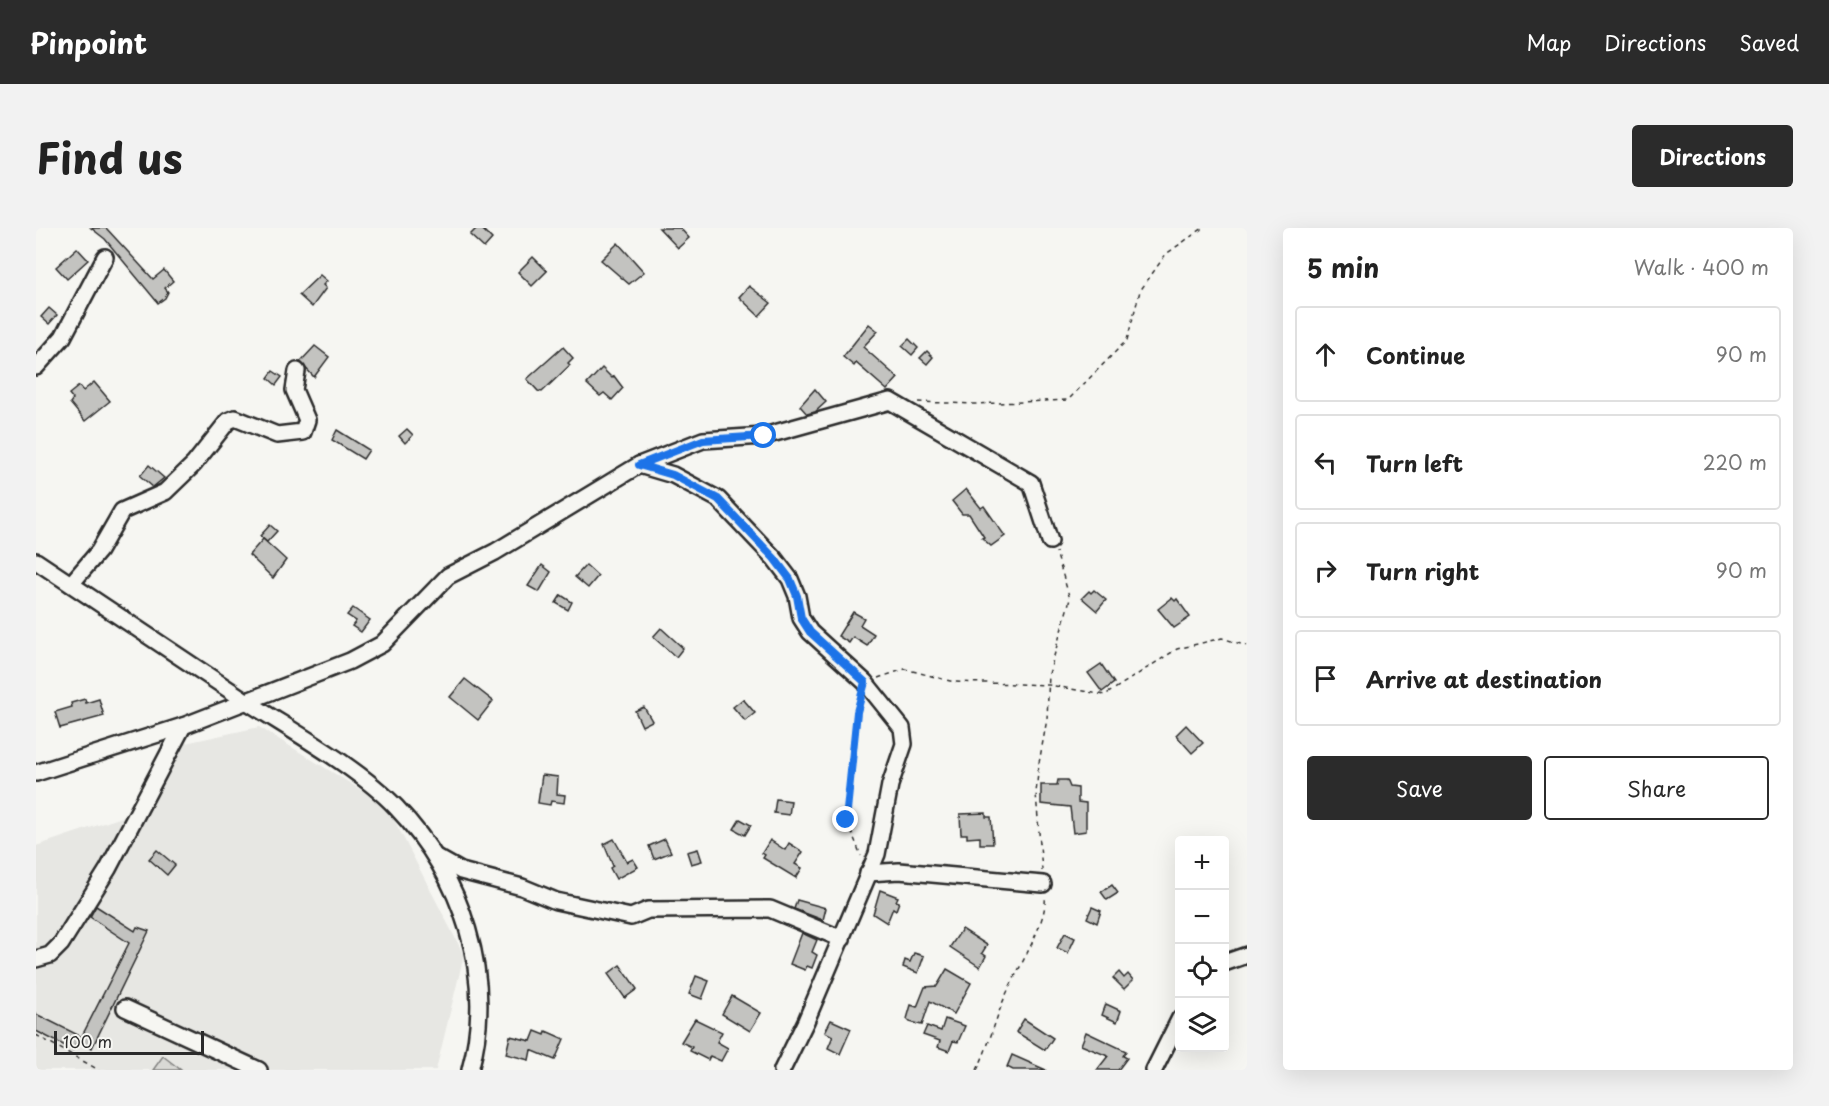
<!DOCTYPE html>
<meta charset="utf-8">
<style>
body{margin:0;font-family:"Playpen Sans",sans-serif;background:#f2f2f2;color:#222}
.controls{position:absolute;right:18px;bottom:18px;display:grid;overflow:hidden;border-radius:6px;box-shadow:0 6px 24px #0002}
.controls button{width:54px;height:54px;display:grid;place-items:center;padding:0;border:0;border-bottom:2px solid #e0e0e0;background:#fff;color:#222;font:30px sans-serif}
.scale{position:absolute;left:18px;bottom:15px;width:150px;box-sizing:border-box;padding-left:6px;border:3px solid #2b2b2b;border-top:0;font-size:16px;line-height:21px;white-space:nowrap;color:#2b2b2b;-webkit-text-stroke:4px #f6f6f2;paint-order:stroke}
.stop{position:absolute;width:18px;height:18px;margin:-14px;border:4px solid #1a73e8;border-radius:50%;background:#fff}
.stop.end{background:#1a73e8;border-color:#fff;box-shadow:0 2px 6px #0008}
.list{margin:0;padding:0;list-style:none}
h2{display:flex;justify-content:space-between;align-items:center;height:78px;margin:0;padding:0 24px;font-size:26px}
h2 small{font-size:20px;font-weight:400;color:#767676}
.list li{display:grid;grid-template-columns:39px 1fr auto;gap:18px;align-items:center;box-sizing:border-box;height:96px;margin:0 12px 12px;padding:0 12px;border:2px solid #e0e0e0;border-radius:6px}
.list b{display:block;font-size:22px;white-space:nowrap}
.list em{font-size:20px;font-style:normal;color:#767676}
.actions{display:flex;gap:12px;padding:18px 24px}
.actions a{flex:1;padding:14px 0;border:2px solid #2b2b2b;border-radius:6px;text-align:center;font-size:21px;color:#2b2b2b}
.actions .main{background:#2b2b2b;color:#fff}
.icon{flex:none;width:33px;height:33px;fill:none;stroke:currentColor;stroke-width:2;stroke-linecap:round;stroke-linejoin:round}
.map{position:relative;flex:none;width:1211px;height:842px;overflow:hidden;border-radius:6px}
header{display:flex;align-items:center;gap:36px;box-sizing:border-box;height:84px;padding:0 30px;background:#2b2b2b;color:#fff}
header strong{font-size:28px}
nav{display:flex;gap:33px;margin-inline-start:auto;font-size:21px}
.intro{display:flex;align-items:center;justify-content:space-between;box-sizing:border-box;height:144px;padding:0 36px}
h1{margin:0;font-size:42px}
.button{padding:15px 27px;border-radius:6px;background:#2b2b2b;color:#fff;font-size:21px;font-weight:700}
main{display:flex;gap:36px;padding:0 36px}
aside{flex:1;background:#fff;border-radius:6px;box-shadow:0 6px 24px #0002}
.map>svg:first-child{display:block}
</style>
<header>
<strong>Pinpoint</strong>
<nav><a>Map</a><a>Directions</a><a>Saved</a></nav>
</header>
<div class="intro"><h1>Find us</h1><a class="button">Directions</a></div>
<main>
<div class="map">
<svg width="1211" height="842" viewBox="0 0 1211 842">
<rect width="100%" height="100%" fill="#f6f6f2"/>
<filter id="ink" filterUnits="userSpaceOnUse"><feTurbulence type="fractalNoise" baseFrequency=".0167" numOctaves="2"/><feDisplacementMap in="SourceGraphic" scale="12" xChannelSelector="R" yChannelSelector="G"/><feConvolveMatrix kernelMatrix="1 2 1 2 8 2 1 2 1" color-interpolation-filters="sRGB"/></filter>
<g filter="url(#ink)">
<polygon fill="#e7e7e3" points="223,499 351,578 428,727 400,842 0,842 0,618 101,584 131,519"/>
<polygon fill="#d9d9d5" stroke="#828280" stroke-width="1.5" points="127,828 145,842 117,842"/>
<g fill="#c3c3c0" stroke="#2b2b2b" stroke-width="1.5">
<polygon points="55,0 70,0 117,51 128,42 137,53 129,60 132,64 129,70 122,75 69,11"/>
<polygon points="441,0 445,0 456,11 448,20 434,7"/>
<polygon points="623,0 644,0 653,10 642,20"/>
<polygon points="582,15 608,44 593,56 565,32"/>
<polygon points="41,20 52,32 31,51 20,39"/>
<polygon points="497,29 511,43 496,58 482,44"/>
<polygon points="284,47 291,53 287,57 290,60 276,79 263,67"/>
<polygon points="713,58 735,75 723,88 703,69"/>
<polygon points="13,80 21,87 13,96 5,89"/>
<polygon points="833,96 842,103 827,119 862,150 851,162 820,135 818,138 807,129"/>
<polygon points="873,111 882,120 876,127 866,118"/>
<polygon points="279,118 293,129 278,149 264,134"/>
<polygon points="527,119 537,130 532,135 534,137 506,164 502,163 491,151"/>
<polygon points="891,123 897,129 891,136 884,130"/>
<polygon points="566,140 576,150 578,148 587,160 576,172 568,165 564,168 551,156"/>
<polygon points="237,143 246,149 240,157 232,150"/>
<polygon points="58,154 74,173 49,193 34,175 37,171 33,166 43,158 47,163"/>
<polygon points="779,161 790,174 779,184 771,186 764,178"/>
<polygon points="371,201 377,207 369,215 363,208"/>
<polygon points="301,202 333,222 327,231 296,212"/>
<polygon points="113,237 128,250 117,259 104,248"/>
<polygon points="930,261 945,280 948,278 969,308 955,318 946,310 948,309 933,286 926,286 916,273"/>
<polygon points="234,297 241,303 231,314 224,308"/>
<polygon points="227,311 250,332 237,350 213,327"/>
<polygon points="506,337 515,344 503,364 492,358"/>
<polygon points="550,337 562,348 552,360 539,349"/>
<polygon points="1058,362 1070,372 1061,383 1046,370 1053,363 1055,365"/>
<polygon points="525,367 536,374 532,382 520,375"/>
<polygon points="1136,370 1139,373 1141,371 1154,389 1138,400 1122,381"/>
<polygon points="317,380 334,392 325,404 316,398 320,393 311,387"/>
<polygon points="817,384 828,390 824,397 838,406 831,418 817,409 813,415 802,408"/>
<polygon points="625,400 647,420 640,429 617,409"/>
<polygon points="1065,436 1078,455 1066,464 1052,445"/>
<polygon points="429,451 457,473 442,492 414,469"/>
<polygon points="49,471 50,475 63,471 68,488 24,500 19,484 36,479 35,475"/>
<polygon points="707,471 719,485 709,493 697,479"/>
<polygon points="608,479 616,493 606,498 599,483"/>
<polygon points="1150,497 1167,515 1156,525 1140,507"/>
<polygon points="506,547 522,549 521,566 529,567 528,575 515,573 514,577 502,575"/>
<polygon points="1022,552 1031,552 1034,559 1042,560 1042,574 1050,575 1050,603 1037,605 1034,579 1005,576 1005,557 1021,557"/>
<polygon points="740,571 755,573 753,587 738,585"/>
<polygon points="950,585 950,589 955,589 957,616 944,616 944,609 931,610 931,606 925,606 924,586"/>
<polygon points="704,591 715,597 709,607 698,601"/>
<polygon points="578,611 591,634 597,631 602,639 580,651 574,640 577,638 568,616"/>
<polygon points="629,611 635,624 618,631 613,618"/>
<polygon points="734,612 749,622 753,615 767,624 759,636 766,640 760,650 727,630 729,627 726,625"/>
<polygon points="662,621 666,633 655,636 651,624"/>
<polygon points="121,622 139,637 131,647 113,631"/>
<polygon points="1076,657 1082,665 1071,672 1065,664"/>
<polygon points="844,662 862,669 860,673 863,674 860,682 857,680 851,695 837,686"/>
<polygon points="761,672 790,680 787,692 758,681"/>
<polygon points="60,678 99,703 101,699 113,703 56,820 43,814 93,715 54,689"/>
<polygon points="1056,679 1065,683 1061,695 1051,690"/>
<polygon points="926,701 951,717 946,725 950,728 944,739 914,719"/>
<polygon points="766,705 781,712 776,724 781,727 776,740 771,738 769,742 754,736"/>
<polygon points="1029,705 1039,710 1032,725 1021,720"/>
<polygon points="878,725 888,728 882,745 867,739 869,732 874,734"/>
<polygon points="584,737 601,761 589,770 572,746"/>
<polygon points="911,741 935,755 918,786 894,773 886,797 874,794 871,791 875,777 881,779 889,759 901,758"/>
<polygon points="1083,744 1088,750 1092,746 1097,752 1088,761 1077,750"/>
<polygon points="660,748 673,753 666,771 653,766"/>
<polygon points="696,768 725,785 714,803 686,786"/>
<polygon points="1070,776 1085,783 1081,794 1066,787"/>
<polygon points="0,786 44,808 37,822 0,803"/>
<polygon points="659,791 686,804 681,814 692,820 685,833 674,828 672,832 654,823 656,819 645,814"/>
<polygon points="909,791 929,798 922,814 917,813 913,823 902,819 904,813 887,807 891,798 905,803"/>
<polygon points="988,791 1017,810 1009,822 980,804"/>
<polygon points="795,792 815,801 804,826 792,820 797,808 789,804"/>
<polygon points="499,803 509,807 510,803 528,811 519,832 495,822 493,832 470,826 474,808 495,813"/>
<polygon points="1050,804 1090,823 1087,828 1091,830 1082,842 1061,842 1072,828 1045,817"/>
<polygon points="976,827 1010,842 977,842 971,839"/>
</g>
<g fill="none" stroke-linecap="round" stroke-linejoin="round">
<defs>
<g id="minor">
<polyline points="0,139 27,109 69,29"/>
<polyline points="603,237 637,247 682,271 738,330 754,351 761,368 765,390 774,404 829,454 866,500 868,516 854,557 841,626 770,793 746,842"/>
<path d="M0 333C68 378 136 424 204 469 252 501 321 538 360 579 426 648 460 748 434 842"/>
<polyline points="35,356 63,323 86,283 129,264 158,236 192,193 199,190 241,207 267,204 271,192 258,162 261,143"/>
<polyline points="0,545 147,498 314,433 346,416 412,348 459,324 603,237 667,212 728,208 854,173 995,255 1014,313"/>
<polyline points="400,629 425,643 486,659 520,673 595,689 612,682 734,681 806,711"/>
<polyline points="832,645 863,643 1007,656"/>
<polyline points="0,731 14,727 25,716 72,641 147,498"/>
<polyline points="1188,735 1211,727"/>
<polyline points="89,780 223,842"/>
<polyline points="1118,842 1144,790"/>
</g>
</defs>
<use href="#minor" stroke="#2b2b2b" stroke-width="20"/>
<g stroke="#2b2b2b" stroke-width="1.5" stroke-dasharray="4.5 4.5" stroke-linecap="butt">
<polyline points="882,174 939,176 1032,172 1091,112 1104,63 1130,26 1167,0"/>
<polyline points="842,450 869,441 918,454 1013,457 1069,467 1141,421 1186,410 1211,418"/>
<polyline points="825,469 821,484 811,592 825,628"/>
<polyline points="1006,643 1000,565 1003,535 1011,491 1013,446 1034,371 1020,324"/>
<polyline points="0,807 63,842"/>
<path d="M941 842C952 820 957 799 966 776 976 749 1012 696 1009 669"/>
</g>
<use href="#minor" stroke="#f6f6f2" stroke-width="15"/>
</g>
</g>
<g fill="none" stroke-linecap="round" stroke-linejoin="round" filter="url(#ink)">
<polyline stroke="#1a73e8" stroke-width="8" points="728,208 667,212 603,237 637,247 682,271 738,330 754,351 761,368 765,390 774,404 829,454 821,484 810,592"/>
</g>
</svg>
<div class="controls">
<button>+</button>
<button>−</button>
<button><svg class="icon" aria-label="locate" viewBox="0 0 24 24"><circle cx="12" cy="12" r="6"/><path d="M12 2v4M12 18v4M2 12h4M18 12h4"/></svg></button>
<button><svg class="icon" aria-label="layers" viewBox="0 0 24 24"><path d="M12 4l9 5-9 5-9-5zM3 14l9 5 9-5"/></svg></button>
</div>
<div class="scale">100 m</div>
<div class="stop" style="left:728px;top:208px"></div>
<div class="stop end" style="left:810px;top:592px"></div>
</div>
<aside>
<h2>5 min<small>Walk · 400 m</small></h2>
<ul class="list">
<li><svg class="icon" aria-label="ahead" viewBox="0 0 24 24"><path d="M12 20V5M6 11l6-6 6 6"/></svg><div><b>Continue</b></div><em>90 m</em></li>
<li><svg class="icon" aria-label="left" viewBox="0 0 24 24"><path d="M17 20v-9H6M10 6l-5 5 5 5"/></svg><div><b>Turn left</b></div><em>220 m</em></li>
<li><svg class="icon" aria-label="right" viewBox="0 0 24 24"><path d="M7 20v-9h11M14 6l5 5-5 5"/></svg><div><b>Turn right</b></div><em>90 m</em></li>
<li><svg class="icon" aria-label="arrive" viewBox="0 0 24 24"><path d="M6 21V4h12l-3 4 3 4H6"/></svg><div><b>Arrive at destination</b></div></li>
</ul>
<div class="actions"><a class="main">Save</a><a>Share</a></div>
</aside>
</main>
